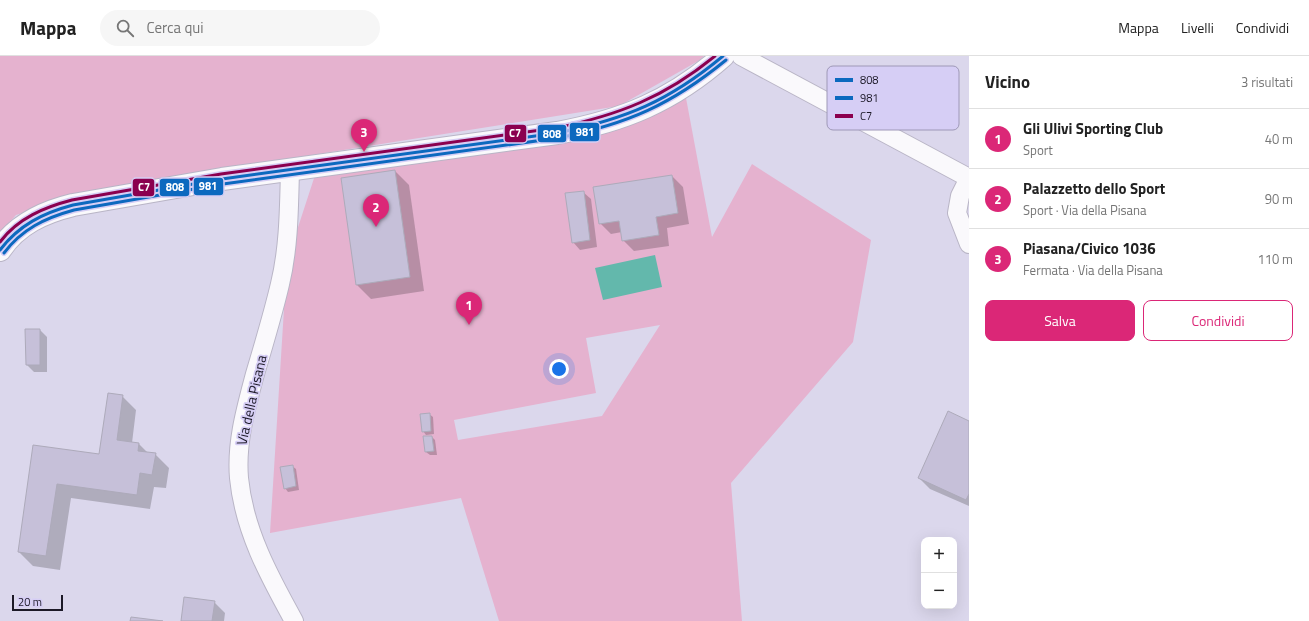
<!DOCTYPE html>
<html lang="it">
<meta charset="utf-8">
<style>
body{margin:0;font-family:"Titillium Web",sans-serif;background:#f6f6f6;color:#222}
.controls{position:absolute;right:12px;bottom:12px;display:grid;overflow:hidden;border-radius:8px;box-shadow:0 4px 16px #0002}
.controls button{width:36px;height:36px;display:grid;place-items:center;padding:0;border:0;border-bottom:1px solid #e0e0e0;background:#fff;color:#222;font:20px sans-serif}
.scale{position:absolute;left:12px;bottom:10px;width:51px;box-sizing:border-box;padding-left:4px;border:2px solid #1c1927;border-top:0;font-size:11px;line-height:14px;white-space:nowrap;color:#1c1927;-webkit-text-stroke:3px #d6cef5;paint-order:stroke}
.you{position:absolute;left:559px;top:313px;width:14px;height:14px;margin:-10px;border:3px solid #fff;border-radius:50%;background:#1a73e8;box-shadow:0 0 0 6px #1a73e833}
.badge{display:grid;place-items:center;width:26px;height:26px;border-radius:50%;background:#db2777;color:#fff;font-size:13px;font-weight:700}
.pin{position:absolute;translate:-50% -33px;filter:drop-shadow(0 1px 2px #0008)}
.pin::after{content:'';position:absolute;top:21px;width:14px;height:12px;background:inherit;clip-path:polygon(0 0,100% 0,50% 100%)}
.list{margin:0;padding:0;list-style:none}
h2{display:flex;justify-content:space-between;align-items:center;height:52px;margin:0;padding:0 16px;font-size:17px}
h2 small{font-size:13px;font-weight:400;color:#767676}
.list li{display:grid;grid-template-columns:26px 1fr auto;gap:12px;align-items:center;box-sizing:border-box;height:60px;padding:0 16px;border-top:1px solid #e0e0e0}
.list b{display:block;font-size:15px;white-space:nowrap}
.list p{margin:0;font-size:13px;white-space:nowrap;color:#767676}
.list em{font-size:13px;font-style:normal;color:#767676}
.actions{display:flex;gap:8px;padding:12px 16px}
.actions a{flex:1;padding:9px 0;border:1px solid #db2777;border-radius:8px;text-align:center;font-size:14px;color:#db2777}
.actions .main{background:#db2777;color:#fff}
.icon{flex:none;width:22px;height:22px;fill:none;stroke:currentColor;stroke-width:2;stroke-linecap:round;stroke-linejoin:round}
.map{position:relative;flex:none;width:969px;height:565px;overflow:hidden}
header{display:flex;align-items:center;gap:24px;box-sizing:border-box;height:56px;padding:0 20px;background:#fff;border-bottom:1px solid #e0e0e0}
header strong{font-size:19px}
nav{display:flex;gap:22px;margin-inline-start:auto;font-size:14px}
.search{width:280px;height:36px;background:#f6f6f6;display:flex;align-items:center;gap:10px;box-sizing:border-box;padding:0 14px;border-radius:22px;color:#767676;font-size:15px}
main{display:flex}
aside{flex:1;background:#fff}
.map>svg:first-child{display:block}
</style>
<header>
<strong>Mappa</strong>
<div class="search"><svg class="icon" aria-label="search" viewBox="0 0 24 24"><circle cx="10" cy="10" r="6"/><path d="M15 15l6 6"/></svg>Cerca qui</div>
<nav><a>Mappa</a><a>Livelli</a><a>Condividi</a></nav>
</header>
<main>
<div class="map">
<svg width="969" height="565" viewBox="0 0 969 565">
<rect width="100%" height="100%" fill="#dbd7ec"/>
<g fill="#e5b2cf" fill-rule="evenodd">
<polygon points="0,0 704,0 700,4 619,50 100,133 16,159 0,177"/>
<path d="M686 42 712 181 752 108 871 184 853 286 731 427 742 565H499L461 442 270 477 287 205 318 110ZM660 269 602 360 458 384 454 364 596 337 586 282Z"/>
</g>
<polygon fill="#63b8ac" points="655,199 662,231 603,244 595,212"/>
<g fill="#0003">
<polygon points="395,115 409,129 424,235 371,243 357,229"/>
<polygon points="672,120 683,131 689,168 667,172 669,190 634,195 623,184 622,176 611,178 600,167"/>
<polygon points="583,136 591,143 597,191 580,194 573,186"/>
<polygon points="40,274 47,281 47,316 34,316 27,309"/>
<polygon points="122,340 136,354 132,387 139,388 148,397 155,398 169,412 166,432 154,431 150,453 71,442 60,514 33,510 19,496 34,390 100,399"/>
<polygon points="429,358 433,361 434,378 426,379 423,375"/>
<polygon points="969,366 969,450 930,433 919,422"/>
<polygon points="425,381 432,381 435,384 437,399 430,399 426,396"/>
<polygon points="292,410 296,413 299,434 288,436 285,432"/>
<polygon points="214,546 225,557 224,565 182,565"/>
</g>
<g fill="#c6c0d9" stroke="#adaaba">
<polygon points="395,114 410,221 356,229 341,122"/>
<polygon points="672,119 678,157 656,161 659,179 622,185 619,165 599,168 593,131"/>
<polygon points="584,135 590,184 572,187 565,137"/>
<polygon points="25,273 40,273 40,309 26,309"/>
<polygon points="108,337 123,339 117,384 139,387 138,395 156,397 152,419 140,417 137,439 57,428 46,500 18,496 33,389 99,398"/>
<polygon points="948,355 969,365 969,438 966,444 918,422"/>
<polygon points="430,357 431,375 422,376 420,358"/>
<polygon points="423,380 432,380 434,395 425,396"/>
<polygon points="293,409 296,430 284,433 280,411"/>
<polygon points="184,541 215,545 212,565 181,565"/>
<polygon points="131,561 163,565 130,565"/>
</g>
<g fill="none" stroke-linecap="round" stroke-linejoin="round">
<defs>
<g id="street">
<polyline points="741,0 969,122 960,140 957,157 969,188"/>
<path d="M290 113C289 151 289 191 280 228 273 258 264 288 255 318 246 352 236 386 239 422 244 474 269 520 294 565"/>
</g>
<path id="secondary" d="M0 194C17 168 44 156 73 149L222 123 557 77C623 65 672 45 723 0"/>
</defs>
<use href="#street" stroke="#b9b5c6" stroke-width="20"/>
<use href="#secondary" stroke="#b9b5c6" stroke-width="24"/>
<use href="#street" stroke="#faf9fc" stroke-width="18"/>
<use href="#secondary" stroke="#faf9fc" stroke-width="22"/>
<defs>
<path id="bus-1" d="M0 194C19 169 43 157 73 149L222 123 557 77C626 63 669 45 723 0"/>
<path id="bus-2" d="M4 197C22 173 45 162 74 154L223 128 558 82C627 68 671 49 726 4"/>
<path id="bus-3" d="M0 186C18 162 45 151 72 144L221 118 556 72C619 59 665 41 715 0"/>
</defs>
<use href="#bus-1" stroke="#d6cef5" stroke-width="6"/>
<use href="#bus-2" stroke="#d6cef5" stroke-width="6"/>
<use href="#bus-3" stroke="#d6cef5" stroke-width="6"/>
<use href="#bus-1" stroke="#0c69bf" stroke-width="3"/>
<use href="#bus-2" stroke="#0c69bf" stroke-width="3"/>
<use href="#bus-3" stroke="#8b004f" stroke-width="3"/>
</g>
<g text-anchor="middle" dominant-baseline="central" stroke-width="3.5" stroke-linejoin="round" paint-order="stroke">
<g font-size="14" fill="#1c1927" stroke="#d6cef5">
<text transform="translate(251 344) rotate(-77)">Via della Pisana</text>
</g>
</g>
<rect x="827" y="10" width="132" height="64" rx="6" fill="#d6cef5" stroke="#9e98b7" stroke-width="1"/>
<rect x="835" y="22" width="18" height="4" fill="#0c69bf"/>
<rect x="835" y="40" width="18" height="4" fill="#0c69bf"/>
<rect x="835" y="58" width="18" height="4" fill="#8b004f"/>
<g font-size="11" fill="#1c1927">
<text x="860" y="28">808</text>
<text x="860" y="46">981</text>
<text x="860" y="64">C7</text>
</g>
<g stroke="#d6cef5" stroke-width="1.5">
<rect x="569" y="66" width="31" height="20" rx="4" fill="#0c69bf"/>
<rect x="504" y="68" width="23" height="19" rx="4" fill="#8b004f"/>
<rect x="537" y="68" width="30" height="19" rx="4" fill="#0c69bf"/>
<rect x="193" y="121" width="31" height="19" rx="4" fill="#0c69bf"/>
<rect x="159" y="122" width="31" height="19" rx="4" fill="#0c69bf"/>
<rect x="132" y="122" width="23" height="19" rx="4" fill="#8b004f"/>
</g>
<g font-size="11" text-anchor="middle" font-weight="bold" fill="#fff">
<text x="585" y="80">981</text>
<text x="515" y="81">C7</text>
<text x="552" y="82">808</text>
<text x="208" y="134">981</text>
<text x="175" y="135">808</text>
<text x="144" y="135">C7</text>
</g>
</svg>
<div class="controls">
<button>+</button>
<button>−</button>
</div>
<div class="scale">20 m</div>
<div class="you"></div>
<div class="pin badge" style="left:469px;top:269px">1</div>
<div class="pin badge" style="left:376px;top:171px">2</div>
<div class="pin badge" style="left:364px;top:96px">3</div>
</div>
<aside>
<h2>Vicino<small>3 risultati</small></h2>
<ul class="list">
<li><span class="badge">1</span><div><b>Gli Ulivi Sporting Club</b><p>Sport</p></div><em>40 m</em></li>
<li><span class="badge">2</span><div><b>Palazzetto dello Sport</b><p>Sport · Via della Pisana</p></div><em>90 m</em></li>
<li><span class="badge">3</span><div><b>Piasana/Civico 1036</b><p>Fermata · Via della Pisana</p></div><em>110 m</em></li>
</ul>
<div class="actions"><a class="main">Salva</a><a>Condividi</a></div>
</aside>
</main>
